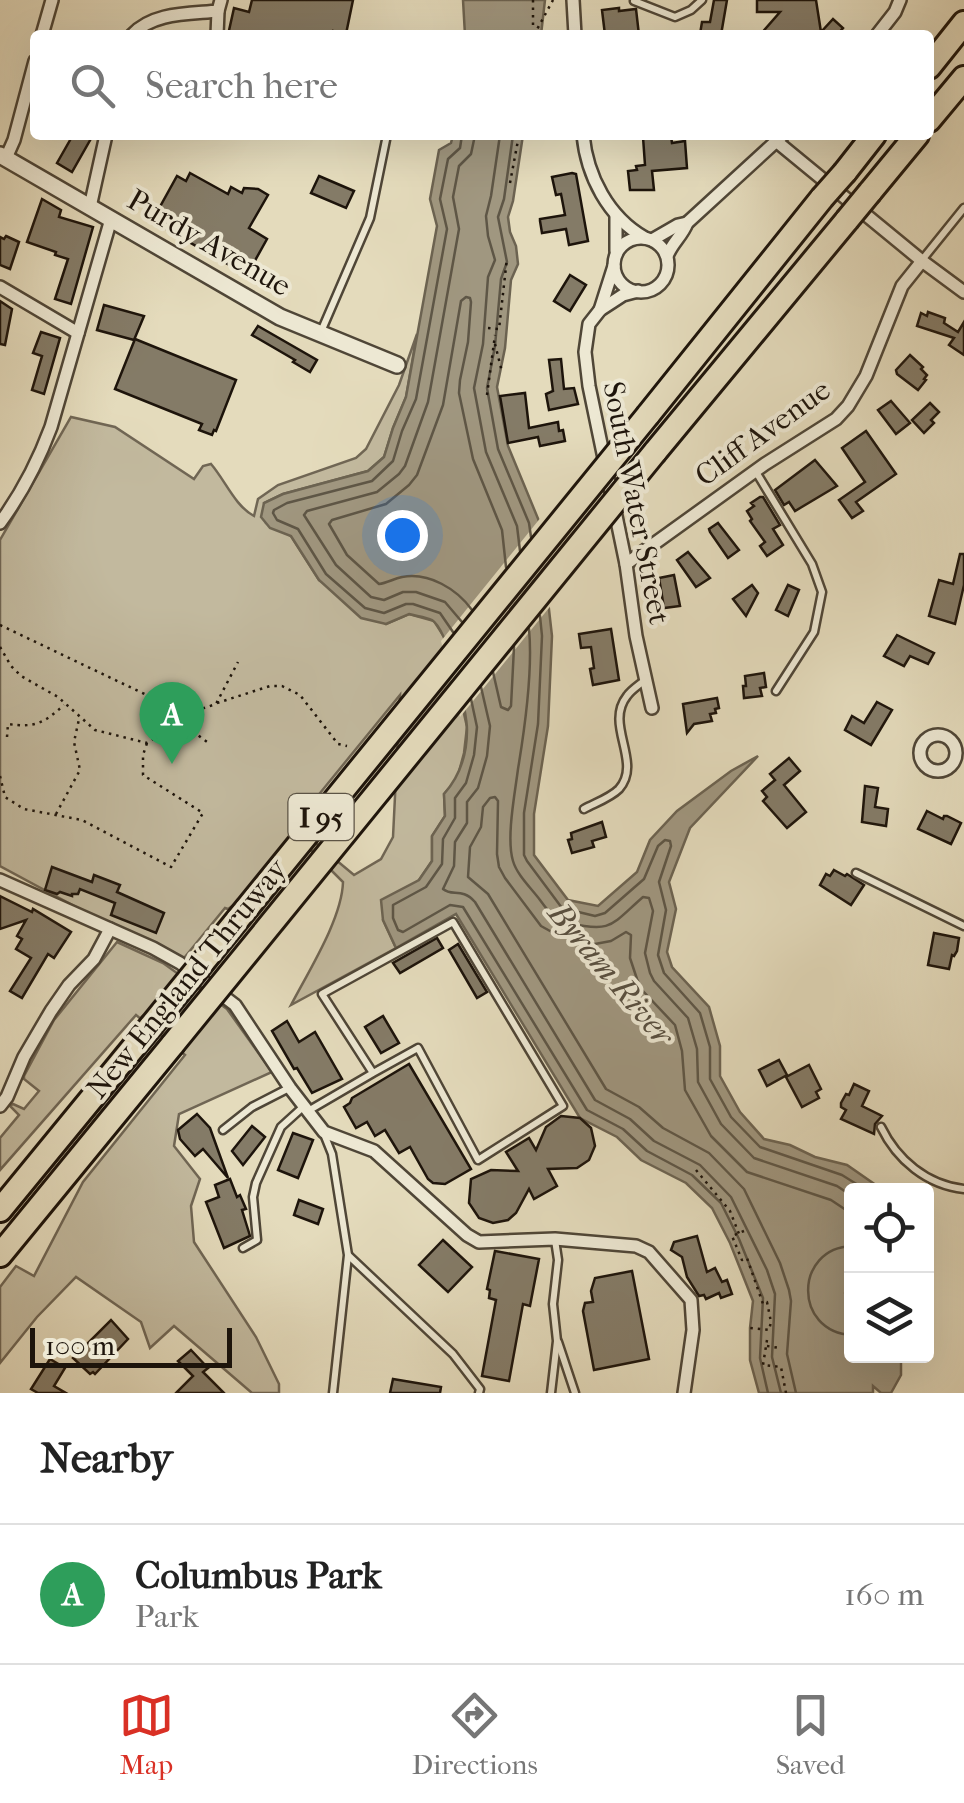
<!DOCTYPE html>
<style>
body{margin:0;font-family:"IM FELL French Canon",serif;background:#f6f6f6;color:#222}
.controls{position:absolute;right:30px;bottom:30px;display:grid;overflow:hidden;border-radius:10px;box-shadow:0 10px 40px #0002}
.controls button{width:90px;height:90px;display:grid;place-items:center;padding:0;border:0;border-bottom:2px solid #e0e0e0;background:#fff;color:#222;font:50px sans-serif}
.scale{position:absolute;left:30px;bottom:25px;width:202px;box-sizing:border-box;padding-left:10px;border:5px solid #1d140b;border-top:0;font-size:28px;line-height:35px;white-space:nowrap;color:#1d140b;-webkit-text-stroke:8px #ede8d3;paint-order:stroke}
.you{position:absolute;left:402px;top:535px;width:35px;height:35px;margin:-25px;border:8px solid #fff;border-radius:50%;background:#1a73e8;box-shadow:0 0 0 15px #1a73e833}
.badge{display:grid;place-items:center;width:65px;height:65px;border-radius:50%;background:#d93025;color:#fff;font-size:32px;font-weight:700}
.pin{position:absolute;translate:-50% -82px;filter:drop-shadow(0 2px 5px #0008)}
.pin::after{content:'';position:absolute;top:52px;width:35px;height:30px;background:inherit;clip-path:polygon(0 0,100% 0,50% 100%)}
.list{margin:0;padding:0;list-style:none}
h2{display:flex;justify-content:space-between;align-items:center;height:130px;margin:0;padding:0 40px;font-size:42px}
h2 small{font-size:32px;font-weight:400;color:#767676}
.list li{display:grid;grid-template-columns:65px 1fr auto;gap:30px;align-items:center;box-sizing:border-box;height:140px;padding:0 40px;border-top:2px solid #e0e0e0}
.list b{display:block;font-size:38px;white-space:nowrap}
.list p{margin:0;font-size:32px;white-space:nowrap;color:#767676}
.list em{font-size:32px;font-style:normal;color:#767676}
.icon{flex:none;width:55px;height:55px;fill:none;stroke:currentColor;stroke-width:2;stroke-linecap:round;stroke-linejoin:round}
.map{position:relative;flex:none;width:964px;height:1393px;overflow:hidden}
.search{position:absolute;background:#fff;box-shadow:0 10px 40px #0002;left:30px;right:30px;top:30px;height:110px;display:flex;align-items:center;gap:25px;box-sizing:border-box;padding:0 35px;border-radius:10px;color:#767676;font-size:38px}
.sheet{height:270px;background:#fff}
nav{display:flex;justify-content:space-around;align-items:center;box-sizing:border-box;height:140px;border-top:2px solid #e0e0e0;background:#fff;font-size:28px;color:#767676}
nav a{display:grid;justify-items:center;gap:5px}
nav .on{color:#d93025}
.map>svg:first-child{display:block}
</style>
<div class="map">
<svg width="964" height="1393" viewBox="0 0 964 1393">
<rect width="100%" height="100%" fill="#e4dbbc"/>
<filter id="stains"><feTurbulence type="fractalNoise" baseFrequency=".002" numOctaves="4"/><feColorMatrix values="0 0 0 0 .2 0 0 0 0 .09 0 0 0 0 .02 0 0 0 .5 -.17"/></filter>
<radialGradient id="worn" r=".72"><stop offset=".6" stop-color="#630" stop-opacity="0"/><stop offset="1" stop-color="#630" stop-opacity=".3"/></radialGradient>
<g fill="#c2b99e" stroke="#706654" stroke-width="2.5" fill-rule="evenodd">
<path d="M417 334 406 397 393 428 384 457 368 471 283 494 264 503 266 523 291 536 319 580 386 624 409 614 434 621 448 643 467 727 464 753 457 779 444 794 445 816 432 836V861L419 880 383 920 396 948 291 1005C308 972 342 919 343 882L311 850 228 909 225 908 180 963 0 866V540L71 417 115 427 194 479 203 466 211 464C225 480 235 506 254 516L258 499 278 485 356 458 366 449 399 385ZM400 695 393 837 381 859 354 875 294 825Z"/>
<polygon points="117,942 163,963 227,1009 272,1072 179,1114 174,1146 200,1179 191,1206 194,1242 256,1337 279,1384 279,1393 252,1393 174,1326 150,1348 141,1322 76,1277 37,1317 0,1363 0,1287 16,1266 34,1276 83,1182 185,1055 136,1015 0,1170 0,1138 19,1115 10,1106 13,1104 24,1109 39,1091 24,1079 24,1076 54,1020"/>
</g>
<g fill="#a09780" stroke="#6c6351" stroke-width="2.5">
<polygon points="463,0 545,0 541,35 465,35"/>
<path d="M453 135H523L513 201 508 217 510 232 516 246 518 264 511 280 505 348 497 387 508 446 539 521 552 636 548 726 534 814V855L568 900 598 906 637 872 650 840 677 811 731 771 758 756 690 828 669 882 676 909 667 952 672 967 709 1007 720 1046V1076L740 1112 764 1139 790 1145 815 1157 847 1165 883 1190H852L851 1279 847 1285 845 1293 851 1302 852 1356H901V1375L891 1393H881L873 1386V1393H759L750 1360V1328L753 1301 730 1243 712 1208 686 1183 641 1160 617 1137 580 1118 456 914 396 948 383 920 381 900 419 880 432 861V836L445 816 444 794C460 776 467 754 467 730 467 710 448 630 432 620 426 617 416 616 409 614L386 624 361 618 319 580 291 536 270 528 261 517 264 503 283 494 368 471 384 457 393 428 406 397 437 226 430 199 439 150 451 143Z"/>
</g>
<polygon fill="#e4dbbc" points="542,516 553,603 460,717 441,641"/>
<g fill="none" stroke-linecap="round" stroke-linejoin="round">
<g stroke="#5e5646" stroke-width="2.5">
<polyline points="500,135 491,196 486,216 488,236 495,260 488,277 483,344 474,388 486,452 517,526 520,551"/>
<polyline points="513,135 504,199 498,217 507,262 501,279 495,346 487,388 498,449 529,523 531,537"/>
<path d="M472 610C457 589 429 572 402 577 393 579 387 583 379 584L347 555 329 524 332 520 386 504 409 485 417 475 443 405 461 301 466 297 470 298 471 302 468 342 460 380 459 393 473 459 502 530 506 567"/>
<polyline points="540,616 542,636 538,724 524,813 524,855 527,861 562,908 595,916 605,913 644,879 658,846 665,840 670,841 671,846 659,882 666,910 658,955 664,973 700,1013 710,1047 710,1079 731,1117 760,1147 842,1175 866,1190"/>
<polyline points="462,622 445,602 416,592 403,592 384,600 371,597 336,565 304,515 307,511 377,492 399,474 405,466 428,402 459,229 453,197 459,166 471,154 475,135"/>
<path d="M529 629C533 670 525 727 518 769 515 793 506 838 513 861 517 875 531 888 540 900 548 911 554 920 569 923 612 933 611 925 643 897L649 898 653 911 645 953 650 973 654 981 688 1018 697 1049 698 1082 721 1124 754 1158 837 1186 852 1196"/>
<polyline points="453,632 440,613 413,604 406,604 384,613 365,608 326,574 298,529 277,520 273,513 274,510 287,503 372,481 393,461 402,431 416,399 447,229 440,199 448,159 460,148 462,135"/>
<polyline points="493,672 501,707 508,710 511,706 514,647"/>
<path d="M481 687 490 726 487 756 478 788 467 802V823L455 842 454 866 443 889C452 897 462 887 475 902L595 1100 630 1119 654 1141 700 1165 731 1197 767 1270 775 1294 772 1357 781 1393"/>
<polyline points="471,699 477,727 474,755 466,783 455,798 455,818 443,839 442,864 426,887 393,905 393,918 398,930 403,932 450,905 463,907 587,1110 623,1129 647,1151 692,1175 721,1203 739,1239 763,1298 760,1358 768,1393"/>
<path d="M852 1246C794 1248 793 1332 852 1335"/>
<polyline points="796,1393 787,1354 791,1301 789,1290 780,1263 744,1189 709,1153 663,1128 639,1107 606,1089 488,894 468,877 470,847 481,827 483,807 490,798 495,797 498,801 497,854 499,867 505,878 541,926 559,936 595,944 611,941 626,932 631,935 630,958 637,979 642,990 675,1025 682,1051 685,1090 711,1136 747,1172 831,1200 852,1214"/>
</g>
</g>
<g fill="#847b67" stroke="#1d140b" stroke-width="2.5">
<polygon points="252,0 353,0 346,34 333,31 332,35 228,35 234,8 249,12"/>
<polygon points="714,0 727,0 721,35 700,34 702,22 710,22"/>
<polygon points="757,0 816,0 821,32 833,19 843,28 837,35 760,35 780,12 757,12"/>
<polygon points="619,8 619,11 636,9 639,35 605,35 602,10"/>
<polygon points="73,135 93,135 72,172 57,163"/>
<polygon points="645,135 671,136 672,143 685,141 687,168 652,171 654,190 630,190 628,171 637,170 636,166 645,165 643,137"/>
<polygon points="190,173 228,194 231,187 242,193 244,188 258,189 268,195 249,228 267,239 247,275 145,217 150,208 157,212 177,176 186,181"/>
<polygon points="572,173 576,174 588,241 569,245 566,229 542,233 540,221 540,219 565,215 561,194 556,195 552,177"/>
<polygon points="319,176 354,191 346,208 311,193"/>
<polygon points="42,199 61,210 59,217 93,227 71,304 55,299 68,259 55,255 56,252 27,242"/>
<polygon points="6,236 19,242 10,269 0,265 0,237 4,239"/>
<polygon points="570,275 586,285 570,311 554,301"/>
<polygon points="0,301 12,309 5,345 0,344"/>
<polygon points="104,305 144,316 134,340 97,330"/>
<polygon points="928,312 945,318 944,323 958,332 964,322 964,355 949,345 954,338 917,326 921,313 927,316"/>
<polygon points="258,326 317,360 310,372 293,362 295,360 252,335"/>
<polygon points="41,332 60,338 44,394 32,390 42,356 33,353"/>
<polygon points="135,339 236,380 216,431 214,430 212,435 199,430 202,424 115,389"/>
<polygon points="910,355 923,367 921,369 927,375 924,379 926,380 918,390 897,374 896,370"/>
<polygon points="561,359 564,389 574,388 578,404 549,410 546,394 553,391 549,360"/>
<polygon points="525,393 529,428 558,422 559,431 563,430 565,441 540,446 538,437 508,443 500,396"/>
<polygon points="891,401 910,423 896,434 878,410"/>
<polygon points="930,403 939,412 931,420 934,423 924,433 912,420"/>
<polygon points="866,431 896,474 856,502 863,511 852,518 839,500 865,482 842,448"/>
<polygon points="815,460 837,486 795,511 789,502 784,505 775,490"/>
<polygon points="760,497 763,497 780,525 773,529 783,545 767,556 760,546 765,542 750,521 752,519 747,511 754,506 751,503"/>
<polygon points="718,523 739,550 728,558 710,532 709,529"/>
<polygon points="688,552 710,578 696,587 677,560"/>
<polygon points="960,554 964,554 964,585 955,624 929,616 939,580 953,584"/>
<polygon points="674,575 680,606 664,608 659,578"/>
<polygon points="752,585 758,593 746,616 733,599"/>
<polygon points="788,585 799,590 788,616 776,610"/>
<polygon points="611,629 619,680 593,685 590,669 594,668 591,647 581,648 579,634"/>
<polygon points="897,635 934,653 928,664 910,656 904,666 884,656"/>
<polygon points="764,673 766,687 760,688 762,696 744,698 743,686 746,686 745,676"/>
<polygon points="717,698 719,708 715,709 716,713 710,714 712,721 694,724 687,733 683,704"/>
<polygon points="877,702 892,710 871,745 845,730 852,716 864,723"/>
<polygon points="789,758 800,771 784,785 806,812 787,828 763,801 767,797 762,791 775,780 770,774"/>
<polygon points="865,786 878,788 875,807 888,809 886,826 862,822"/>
<polygon points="927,811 943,819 944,816 947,816 961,823 951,844 918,829"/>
<polygon points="602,822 606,837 592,841 594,847 572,853 568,840 572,839 571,833"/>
<polygon points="52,867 92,882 94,875 120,885 117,892 164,913 156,933 111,915 115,903 80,889 78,894 72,894 72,896 60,892 57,894 45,890"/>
<polygon points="834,870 845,876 847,874 864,885 851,905 820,885 826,874 830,876"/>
<polygon points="0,896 32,912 33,909 71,932 54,958 48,954 22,998 10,991 31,958 16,949 22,939 17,936 26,920 0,929"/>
<polygon points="934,933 959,938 957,951 954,956 952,955 949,969 928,965"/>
<polygon points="437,938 443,948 400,973 393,963"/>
<polygon points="458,944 487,992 477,998 449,950"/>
<polygon points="383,1016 399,1043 381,1053 365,1027"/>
<polygon points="287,1021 299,1042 315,1032 342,1079 312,1093 297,1068 294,1069 272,1031"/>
<polygon points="779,1060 787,1075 767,1086 759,1070"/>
<polygon points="409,1064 471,1169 445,1184 433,1183 428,1179 410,1147 399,1153 385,1130 375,1136 367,1122 356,1128 344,1107 350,1103 352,1098"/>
<polygon points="809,1065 821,1089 816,1092 819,1098 802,1107 786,1077"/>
<polygon points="854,1084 869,1091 862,1106 882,1116 875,1124 874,1134 841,1119 846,1110 841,1107 841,1103 846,1094 849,1095"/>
<polygon points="197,1114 210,1128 228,1178 203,1149 195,1156 180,1139 178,1130"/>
<polygon points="561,1116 580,1118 591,1128 595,1146 589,1160 577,1168 548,1169 557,1186 534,1199 529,1189 516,1213 508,1220 493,1223 479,1218 469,1203 471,1179 491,1170 518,1171 506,1152 529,1138 536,1150 546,1127"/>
<polygon points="252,1126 265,1137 243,1165 232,1151"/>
<polygon points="293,1133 313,1140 298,1178 278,1170"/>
<polygon points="230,1179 237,1197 240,1195 246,1209 242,1210 250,1236 224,1248 206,1202 219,1197 215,1185"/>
<polygon points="299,1200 323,1209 318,1224 294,1215"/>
<polygon points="697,1236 707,1272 715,1268 722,1282 727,1280 732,1294 721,1298 719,1293 706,1299 704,1295 699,1296 687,1277 682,1257 671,1250 674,1242"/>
<polygon points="443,1240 472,1267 448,1292 419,1265"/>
<polygon points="495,1251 539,1259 530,1306 523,1304 509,1381 482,1376 496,1300 489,1298 490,1290 487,1289"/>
<polygon points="632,1271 649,1359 594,1370 583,1311 585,1303 593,1302 591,1291 595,1278"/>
<polygon points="111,1320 128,1339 95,1374 93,1372 90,1374 73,1358"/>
<polygon points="191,1350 208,1368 203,1372 224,1393 176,1393 193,1376 178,1361"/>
<polygon points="50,1359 65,1368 54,1386 66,1393 38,1393 31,1389"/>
<polygon points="393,1379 441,1387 440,1393 390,1393"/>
</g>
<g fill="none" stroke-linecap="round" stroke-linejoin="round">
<defs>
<g id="service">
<polyline points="634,1 675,17 691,10 702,0"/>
<polyline points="922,260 964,208"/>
<polyline points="320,334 370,218 387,135"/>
<polyline points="756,472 812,564 822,592 814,632 776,691"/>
<path d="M584 809C595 803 610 798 619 789 643 762 604 725 627 696 631 690 639 685 645 680"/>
<polyline points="856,873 964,926"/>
<polyline points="308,1111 373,1073 322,994 453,922 563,1106 478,1160 418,1048 373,1073"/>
<path d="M881 1127C897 1160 927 1185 964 1189"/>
<polyline points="223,1130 252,1107 289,1088"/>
<polyline points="324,1134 332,1154 348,1255 333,1393"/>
<polyline points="243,1248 257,1240 253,1197 256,1183 281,1127 303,1107"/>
<polyline points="349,1256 453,1354 480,1389 479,1393"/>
<polyline points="558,1342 575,1393"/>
<polyline points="551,1393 557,1341 553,1304 558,1260 555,1240"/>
</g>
<g id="minor">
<polyline points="573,0 575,35"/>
<polyline points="42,35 52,0"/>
<path d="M132 35C153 12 189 14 218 11L221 0"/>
<polyline points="217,35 218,11"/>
<polyline points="877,35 895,12 900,0"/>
<path d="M583 135C587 176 608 217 645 238"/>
<polyline points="776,141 922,261 964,292"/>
<polyline points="6,158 14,140 35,61"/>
<polyline points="90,207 106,135"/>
<polyline points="616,216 616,251"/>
<circle cx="641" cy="265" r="27"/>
<polyline points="652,240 678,225 687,223"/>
<path d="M667 256C672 243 682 236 687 223L783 135"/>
<polyline points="0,287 78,333"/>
<polyline points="638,291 623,295 600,310 589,324 585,352 589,386 626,564 636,636 652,708"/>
<polyline points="600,310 614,266"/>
<path d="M0 523C22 493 38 462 51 427L111 219"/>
<polyline points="626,564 765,464 836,419 848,406 866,376 902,286 922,261"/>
<circle cx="938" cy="753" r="18"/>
<polyline points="0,880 153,948 180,963 235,1005 290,1088 324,1132 374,1151 467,1235 479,1242 555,1239 636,1246 649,1252 691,1300 693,1330 684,1393"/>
<polyline points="0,1106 7,1097 24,1057 51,1011 69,985 94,959 110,929"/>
</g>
<polyline id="tertiary" points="0,155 280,317 397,365"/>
<g id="motorway">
<polyline points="929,67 964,23"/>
<polyline points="929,120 964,78"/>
<polyline points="845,172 874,135"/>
<polyline points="870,192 917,135"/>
<polyline points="648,415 822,198"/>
<polyline points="655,452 847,220"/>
<polyline points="0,1210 151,1026"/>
<polyline points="0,1255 173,1044"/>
</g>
</defs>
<use href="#service" stroke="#4f4637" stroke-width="11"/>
<use href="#minor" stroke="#4f4637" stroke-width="16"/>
<use href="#tertiary" stroke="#4f4637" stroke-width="20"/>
<use href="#motorway" stroke="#1d140b" stroke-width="28"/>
<g stroke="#1d140b" stroke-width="2.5" stroke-dasharray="2.5 5" stroke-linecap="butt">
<polyline points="533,0 533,34"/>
<polyline points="534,35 553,0"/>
<polyline points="510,183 519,135"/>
<polyline points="488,328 499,329 507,258"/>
<polyline points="495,344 502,372"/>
<polyline points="487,395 495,335"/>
<polyline points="0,625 178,710 192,712"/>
<polyline points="0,647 11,666 21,676 58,697 95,730 147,743 198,710 216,704 238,662"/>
<polyline points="171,697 192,712"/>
<polyline points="217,703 270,686 282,686 300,695 338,744 347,746"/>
<polyline points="179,725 195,733 210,744"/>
<path d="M7 737 8 724C35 728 44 723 64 705"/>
<polyline points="0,776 5,797 24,809 82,820 171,867 203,813 143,775 143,755 147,743"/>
<polyline points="56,814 80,770 74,742 79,719"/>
<polyline points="696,1170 730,1211 739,1234"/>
<polyline points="744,1231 732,1236 742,1260 747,1258 763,1304 767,1302 771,1322 769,1330 750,1328"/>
<polyline points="767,1340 763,1365 781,1367 786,1393"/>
<polyline points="767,1346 780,1348"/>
</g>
<use href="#service" stroke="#ede8d3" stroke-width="6"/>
<use href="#minor" stroke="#ede8d3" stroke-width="11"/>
<use href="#tertiary" stroke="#ede8d3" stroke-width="15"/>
<use href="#motorway" stroke="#e4dbbc" stroke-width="22"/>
<defs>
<g id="motorway-bridge">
<polyline points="822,198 845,172"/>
<polyline points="847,220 870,192"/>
<polyline points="151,1026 648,415"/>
<polyline points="173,1044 655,452"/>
</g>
</defs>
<use href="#motorway-bridge" stroke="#1d140b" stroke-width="28" stroke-linecap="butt"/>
<use href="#motorway-bridge" stroke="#e4dbbc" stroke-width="22"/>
</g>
<g text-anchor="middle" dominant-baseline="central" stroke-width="8" stroke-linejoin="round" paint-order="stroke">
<rect fill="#ede8d3" stroke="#5b5447" stroke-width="2.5" x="288.5" y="794" width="65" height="46" rx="8"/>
<g font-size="28" font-weight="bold" fill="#1d140b">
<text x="321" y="817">I 95</text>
</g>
<g font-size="30" fill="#1d140b" stroke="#ede8d3">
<text transform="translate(209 243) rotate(30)">Purdy Avenue</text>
<text transform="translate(763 433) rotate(-36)">Cliff Avenue</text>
<text transform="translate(636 503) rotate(79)">South Water Street</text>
<text transform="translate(187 979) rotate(-51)">New England Thruway</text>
</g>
<g font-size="32" font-style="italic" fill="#584f40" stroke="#ede8d3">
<text transform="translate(611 974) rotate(50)">Byram River</text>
</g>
</g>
<rect width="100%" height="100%" filter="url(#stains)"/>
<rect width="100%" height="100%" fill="url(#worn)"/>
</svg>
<div class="controls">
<button><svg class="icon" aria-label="locate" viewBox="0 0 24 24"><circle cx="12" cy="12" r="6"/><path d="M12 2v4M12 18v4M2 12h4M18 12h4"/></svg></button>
<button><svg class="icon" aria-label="layers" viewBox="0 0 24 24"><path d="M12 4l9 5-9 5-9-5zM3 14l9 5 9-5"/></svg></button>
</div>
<div class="scale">100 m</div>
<div class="you"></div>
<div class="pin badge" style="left:172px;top:764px;background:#2e9e5b">A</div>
<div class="search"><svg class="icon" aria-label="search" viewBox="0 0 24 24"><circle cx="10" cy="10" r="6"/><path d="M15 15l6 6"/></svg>Search here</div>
</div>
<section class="sheet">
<h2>Nearby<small></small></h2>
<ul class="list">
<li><span class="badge" style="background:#2e9e5b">A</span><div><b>Columbus Park</b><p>Park</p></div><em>160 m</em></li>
</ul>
</section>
<nav>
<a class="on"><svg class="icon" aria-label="map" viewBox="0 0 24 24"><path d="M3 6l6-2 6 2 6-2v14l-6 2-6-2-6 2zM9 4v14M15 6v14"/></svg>Map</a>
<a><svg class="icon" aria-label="directions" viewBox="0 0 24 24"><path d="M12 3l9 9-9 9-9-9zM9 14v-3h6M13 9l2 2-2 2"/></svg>Directions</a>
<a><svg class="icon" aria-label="saved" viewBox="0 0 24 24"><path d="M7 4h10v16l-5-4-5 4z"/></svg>Saved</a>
</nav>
